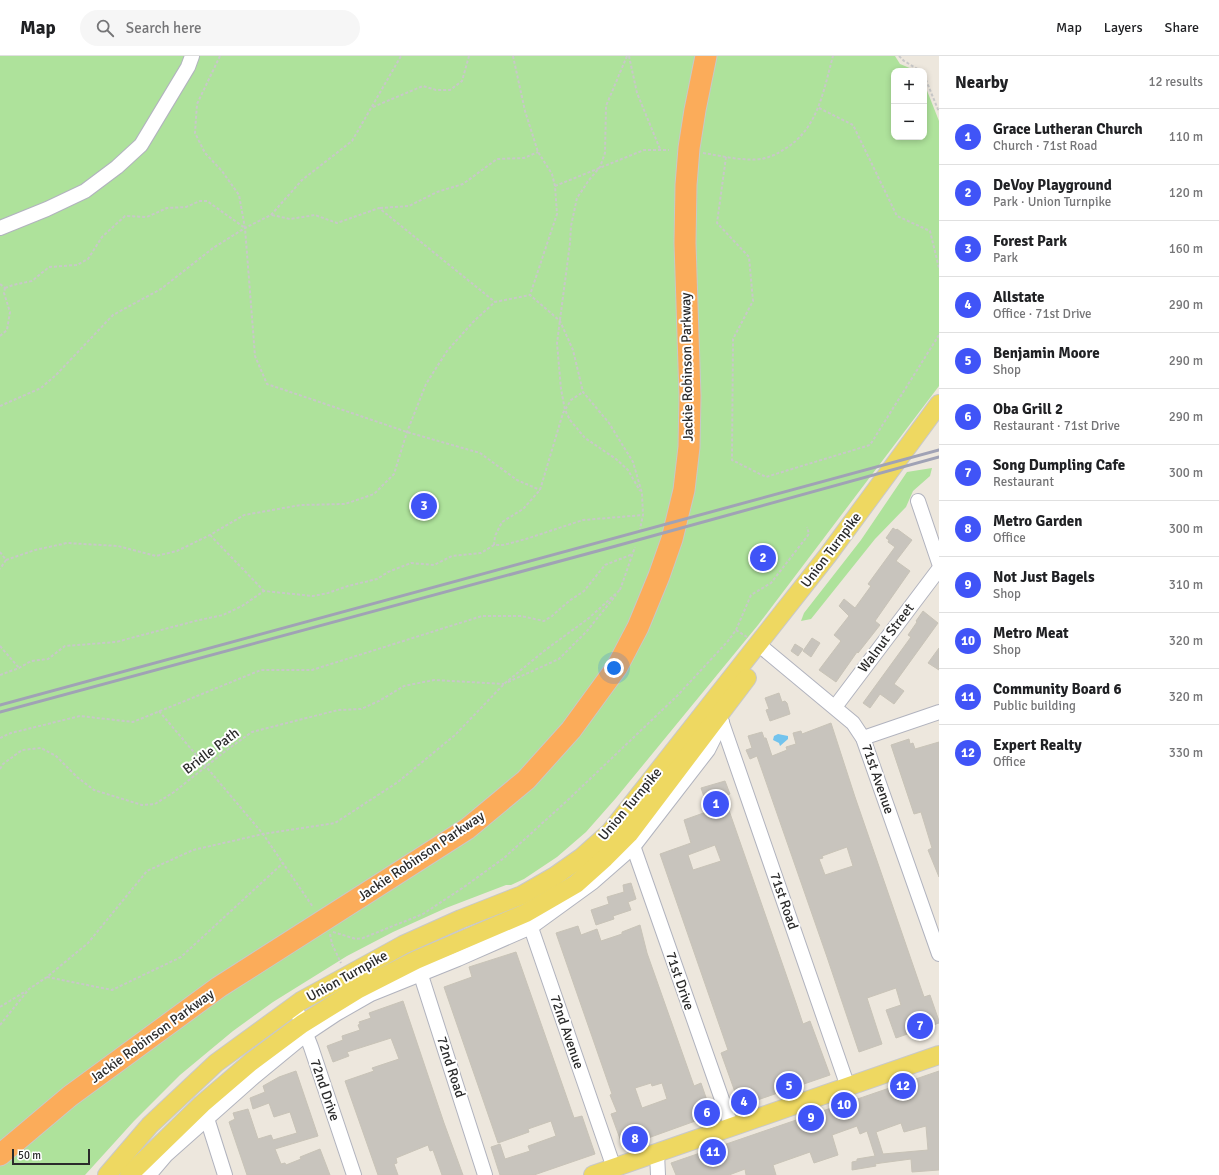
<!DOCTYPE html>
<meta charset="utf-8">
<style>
body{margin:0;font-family:Signika,sans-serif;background:#f6f6f6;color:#202124}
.controls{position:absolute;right:12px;top:12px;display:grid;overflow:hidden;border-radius:8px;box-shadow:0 2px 6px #0003}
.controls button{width:36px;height:36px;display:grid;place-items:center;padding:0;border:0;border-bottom:1px solid #e0e0e0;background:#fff;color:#202124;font:20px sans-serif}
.scale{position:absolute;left:12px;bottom:10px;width:78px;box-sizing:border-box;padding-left:4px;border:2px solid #2b2b2b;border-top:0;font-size:11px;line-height:14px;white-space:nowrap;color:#2b2b2b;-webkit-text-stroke:3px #fff;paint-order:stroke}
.you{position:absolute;left:614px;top:612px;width:14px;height:14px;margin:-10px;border:3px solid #fff;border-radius:50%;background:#1a73e8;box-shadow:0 0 0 6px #1a73e833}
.badge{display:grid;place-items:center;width:26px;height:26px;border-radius:50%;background:#4054f7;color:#fff;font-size:13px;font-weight:700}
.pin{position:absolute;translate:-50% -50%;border:2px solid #fff;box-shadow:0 1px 4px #0006}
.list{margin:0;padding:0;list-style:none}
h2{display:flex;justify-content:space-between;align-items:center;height:52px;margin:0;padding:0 16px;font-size:17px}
h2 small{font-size:13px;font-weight:400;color:#757577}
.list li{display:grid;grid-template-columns:26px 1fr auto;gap:12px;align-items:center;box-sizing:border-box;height:56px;padding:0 16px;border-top:1px solid #e0e0e0}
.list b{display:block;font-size:15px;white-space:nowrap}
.list p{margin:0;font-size:13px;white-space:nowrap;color:#757577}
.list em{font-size:13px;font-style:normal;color:#757577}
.icon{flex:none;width:22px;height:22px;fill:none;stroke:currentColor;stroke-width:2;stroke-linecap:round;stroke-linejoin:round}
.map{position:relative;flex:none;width:939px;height:1119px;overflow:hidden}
header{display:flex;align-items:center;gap:24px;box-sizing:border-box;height:56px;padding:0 20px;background:#fff;border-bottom:1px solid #e0e0e0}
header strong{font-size:19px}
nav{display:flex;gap:22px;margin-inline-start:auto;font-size:14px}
.search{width:280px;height:36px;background:#f6f6f6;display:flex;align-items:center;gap:10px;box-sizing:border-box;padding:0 14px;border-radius:22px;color:#757577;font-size:15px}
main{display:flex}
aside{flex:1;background:#fff}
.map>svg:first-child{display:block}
</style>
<header>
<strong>Map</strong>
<div class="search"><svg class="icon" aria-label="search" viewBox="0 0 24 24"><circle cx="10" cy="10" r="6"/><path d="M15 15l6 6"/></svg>Search here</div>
<nav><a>Map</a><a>Layers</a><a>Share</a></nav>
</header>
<main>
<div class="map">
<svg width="939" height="1119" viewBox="0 0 939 1119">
<rect width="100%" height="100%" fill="#ede7dd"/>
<g fill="#aee29b">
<polygon points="0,0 895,0 900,8 917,15 894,15 894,81 924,81 924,27 939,65 939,330 758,569 616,742 586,776 557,801 524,823 511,829 506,829 446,852 393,876 347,900 273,946 233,975 180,1019 134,1065 85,1119 0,1119"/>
<polygon points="932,412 930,420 913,435 906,451 875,483 811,563 801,565 804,557 861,484 907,416"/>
</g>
<polygon fill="#72c3ed" points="778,678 788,680 788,683 780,690 779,687 773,684 774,680"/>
<g fill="#c8c4bd" stroke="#c8c3b7" fill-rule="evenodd">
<polygon points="893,472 896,474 897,473 912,484 896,505 910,515 875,565 880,569 858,597 857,596 836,626 819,614 841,585 834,579 849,560 839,550 844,543 855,552 871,530 868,528 895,491 888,486 889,484 886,482"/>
<polygon points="923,555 938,567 894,628 904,635 894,648 880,638 870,652 863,647 911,581 908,579 917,566 916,565"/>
<polygon points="812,582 820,587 811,601 803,595"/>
<polygon points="795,588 803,593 798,600 791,595"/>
<polygon points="939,592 939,614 928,607"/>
<polygon points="779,637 782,646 785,645 787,647 790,658 770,665 766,654 769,653 765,642"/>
<path d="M831 667 855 741 924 941 930 939 939 965V967L896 982 886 954 901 949 896 932 867 942 882 988 859 996 827 901 757 700 750 703 746 694 752 692 748 680 762 676 764 682H766L772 700 787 694 786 691 796 688 793 677 801 675 802 678ZM847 791 853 810 825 819 819 803 823 802 822 800Z"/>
<polygon points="909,683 910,688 913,687 915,693 939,686 939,821 928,794 932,792 921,756 914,758 891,689"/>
<path d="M725 725 730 738 724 740 796 947 803 968 810 965 830 1019 740 1050 721 997 728 994 660 798 691 787 684 764 709 755 701 732ZM715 789 721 805 693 814 688 799Z"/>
<polygon points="631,827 636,843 628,846 631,854 613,860 614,863 596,869 591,854 609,848 607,841 624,836 623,829"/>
<path d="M640 869 647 897 694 1030 701 1027 712 1059 623 1091 611 1058 617 1056 610 1039 612 1038 556 877 578 870 581 879 597 873 601 885 622 878V876ZM651 1027 652 1030 662 1027 667 1043 642 1052 635 1032Z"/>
<polygon points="516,896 574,1062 582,1060 595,1098 534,1119 500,1119 491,1091 500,1088 505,1103 530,1095 528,1090 556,1080 551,1065 528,1073 529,1076 498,1087 444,931 472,921 469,911"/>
<polygon points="403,945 444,1067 463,1119 442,1119 433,1094 430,1095 428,1089 396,1102 397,1107 394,1108 398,1119 378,1119 345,1025 374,1015 372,1012 399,1003 391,982 347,996 349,1000 333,1006 327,990 343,984 342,980 360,974 358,969 360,968 359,966 371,962 369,957"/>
<polygon points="296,1015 318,1080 275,1093 281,1108 285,1107 286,1109 301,1103 300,1101 320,1093 330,1119 247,1119 229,1066 235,1063 233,1057 248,1053 258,1083 271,1079 273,1084 297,1077 290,1056 274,1061 269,1047 253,1053 250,1042 265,1036 263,1030 279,1021"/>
<path d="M939 1015V1114L912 1116 911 1103 881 1107 875 1108 876 1110 852 1114V1106L857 1105V1103L875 1100 867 1075 860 1078 857 1070 832 1079 838 1099 814 1107 810 1096 773 1109 776 1119H746L745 1113 729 1119H676L671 1107ZM901 1067 904 1076 926 1070 928 1094 883 1098 876 1076Z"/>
</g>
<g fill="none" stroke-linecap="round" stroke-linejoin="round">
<defs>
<g id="minor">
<polyline points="0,172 47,153 85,135 117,111 141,89 188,11 192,0"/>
<polyline points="918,445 939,507"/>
<polyline points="758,588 853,667 863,682 939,898"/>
<polyline points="835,651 939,513"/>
<polyline points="720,661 848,1031"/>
<polyline points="863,682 939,656"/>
<polyline points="631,784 732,1072"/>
<polyline points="528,863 614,1112"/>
<polyline points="418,910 485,1119"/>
<polyline points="295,950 311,991 354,1119"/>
<polyline points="205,1056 225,1119"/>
<polyline points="657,1097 658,1119"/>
<polyline points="149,1119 166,1099 255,1020 306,978 336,958 371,938 458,903 531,871 593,826 633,791 708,694 722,666"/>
</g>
<g id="major">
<polyline points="107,1119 150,1069 216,1007 301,945 403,889 461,863 522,839 555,820 582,801 610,776 828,499 939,348"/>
<polyline points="129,1119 202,1048 251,1006 302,968 357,934 416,904 526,857 576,828 605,802 629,778 747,622"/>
<polyline points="593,1119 939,999"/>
</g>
<polyline id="highway" points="0,1099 70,1040 219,931 467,773 526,724 571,674 617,611 638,571 659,520 672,483 684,434 689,391 690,340 685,187 686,129 689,92 695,54 706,0"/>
</defs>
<use href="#minor" stroke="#b1b3be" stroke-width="16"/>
<use href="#major" stroke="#c8c8c8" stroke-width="20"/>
<use href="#highway" stroke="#c8c8c8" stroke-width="23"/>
<g stroke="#c8c8c8" stroke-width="2" stroke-dasharray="3 2" stroke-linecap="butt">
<polyline points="220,0 197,48 195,77 205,97 222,115 239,139 245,172 255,300 267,328 407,376 480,397 517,424 540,434"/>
<polyline points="513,0 525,55 538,96 552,118 555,130 557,158 530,239 560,265 573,294 583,336 609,367 633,406 642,437 643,459 640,473"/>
<polyline points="627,0 606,50 605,97 600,111 589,124 577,142 571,170 570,187 557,287 561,333 565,354 570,364 585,382 616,403 628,414 640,435"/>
<polyline points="629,0 637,37 660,93"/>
<polyline points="899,0 904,5 921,15"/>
<polyline points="924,19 939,56"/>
<polyline points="373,51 423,30 436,34 450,34 462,25 469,0"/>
<polyline points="819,52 853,69 897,160 930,175 939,212"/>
<path d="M703 97C722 100 741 105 761 103 768 102 777 98 783 94 818 74 823 36 833 0"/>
<polyline points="726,101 717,167 749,201 753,245 733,283 732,404 766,421 870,389 939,279"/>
<polyline points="555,130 644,94 669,94"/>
<polyline points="380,152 409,150 437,136 463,128 497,103 524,102 538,96"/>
<polyline points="272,159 290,163 315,159 337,167 379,152 495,246"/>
<polyline points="0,228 5,232"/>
<polyline points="5,232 13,229 32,225 49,211 77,209 88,203 102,181 125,160 147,161 167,152 186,151 200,145 207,145 245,172"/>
<polyline points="0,280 7,274 10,256 4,237 5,232"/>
<polyline points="0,350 41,332 56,319 113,259 161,233 213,192 245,172 271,159 302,124 352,85 401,0"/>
<polyline points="210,479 264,535"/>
<polyline points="494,489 495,480 502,466 523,453 540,434 563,357 571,344 583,336"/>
<polyline points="0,496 6,504 0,513"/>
<polyline points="6,504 35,494 67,487 118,490 156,500 177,495 210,479 244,459 301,449 345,448 374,438 394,418 407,376 426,328 447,295 474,265 495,246 530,239"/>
<polyline points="620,534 635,491"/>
<polyline points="736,574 747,581"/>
<polyline points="0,590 19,612"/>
<polyline points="0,619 19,612 31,605 48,603 65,590 116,586 195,565 223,559 242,550 264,535 313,540 328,537 348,530 377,523 388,516 411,507 434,509 452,500 481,497 494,489 503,489 526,483 583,464 643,459"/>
<polyline points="508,626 559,603 587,575 616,539"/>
<polyline points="159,655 263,778 313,851"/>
<polyline points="0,682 11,677 80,660 133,666 261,614 312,614 482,560 521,560 544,565 552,560 569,545 584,535 605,509 633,498"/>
<polyline points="0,713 3,708 22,694 41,692 56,700 77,721 94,734 142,749 155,748 174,736 228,693 252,676 338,654 361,653 379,645 404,630 434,624 504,628"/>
<polyline points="333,876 356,883 363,882 423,858 464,831 504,802 570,742 677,640 728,585 736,574 751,539 771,527 809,478 807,471"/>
<polyline points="330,878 332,888 341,907"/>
<polyline points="47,921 112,934 181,901 283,807"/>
<polyline points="0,951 26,935"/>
<polyline points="0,969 29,933 47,921 88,887 147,815 193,794 263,778 335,767 398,726 455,679 504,628 544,595 589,562 621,533"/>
</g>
<use href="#minor" stroke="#fff" stroke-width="14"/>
<use href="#major" stroke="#eed861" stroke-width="18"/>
<use href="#highway" stroke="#fbac5a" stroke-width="21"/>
<g stroke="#a0a2b5" stroke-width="3">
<polyline points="0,649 939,394"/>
<polyline points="0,656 616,490 939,401"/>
</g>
</g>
<g text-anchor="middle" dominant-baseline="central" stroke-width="4" stroke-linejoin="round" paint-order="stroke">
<g font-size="14" fill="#2b2b2b" stroke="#fff">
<text transform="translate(687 311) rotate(-91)">Jackie Robinson Parkway</text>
<text transform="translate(831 494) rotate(-53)">Union Turnpike</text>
<text transform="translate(886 582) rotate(-53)">Walnut Street</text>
<text transform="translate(211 695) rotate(-37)">Bridle Path</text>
<text transform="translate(878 723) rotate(71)">71st Avenue</text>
<text transform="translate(630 748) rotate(-50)">Union Turnpike</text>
<text transform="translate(421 800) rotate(-34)">Jackie Robinson Parkway</text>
<text transform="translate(784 845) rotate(71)">71st Road</text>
<text transform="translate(347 920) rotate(-29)">Union Turnpike</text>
<text transform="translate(680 925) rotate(71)">71st Drive</text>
<text transform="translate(567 976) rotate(71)">72nd Avenue</text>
<text transform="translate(152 980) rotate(-36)">Jackie Robinson Parkway</text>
<text transform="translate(451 1011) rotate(72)">72nd Road</text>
<text transform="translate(325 1034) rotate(71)">72nd Drive</text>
</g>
</g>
</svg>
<div class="controls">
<button>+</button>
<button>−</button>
</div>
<div class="scale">50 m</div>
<div class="you"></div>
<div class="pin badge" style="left:716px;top:748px">1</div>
<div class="pin badge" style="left:763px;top:502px">2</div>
<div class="pin badge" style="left:424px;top:450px">3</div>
<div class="pin badge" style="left:744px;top:1046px">4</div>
<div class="pin badge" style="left:789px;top:1030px">5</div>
<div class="pin badge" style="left:707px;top:1057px">6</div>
<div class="pin badge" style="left:920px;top:970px">7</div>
<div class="pin badge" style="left:635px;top:1083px">8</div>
<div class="pin badge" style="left:811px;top:1062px">9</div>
<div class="pin badge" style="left:844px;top:1049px">10</div>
<div class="pin badge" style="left:713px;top:1096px">11</div>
<div class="pin badge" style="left:903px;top:1030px">12</div>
</div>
<aside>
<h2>Nearby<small>12 results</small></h2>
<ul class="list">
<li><span class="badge">1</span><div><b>Grace Lutheran Church</b><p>Church · 71st Road</p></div><em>110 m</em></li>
<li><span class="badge">2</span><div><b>DeVoy Playground</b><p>Park · Union Turnpike</p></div><em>120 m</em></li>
<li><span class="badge">3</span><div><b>Forest Park</b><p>Park</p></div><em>160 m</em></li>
<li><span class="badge">4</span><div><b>Allstate</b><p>Office · 71st Drive</p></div><em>290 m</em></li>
<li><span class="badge">5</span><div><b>Benjamin Moore</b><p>Shop</p></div><em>290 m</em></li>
<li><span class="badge">6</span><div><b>Oba Grill 2</b><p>Restaurant · 71st Drive</p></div><em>290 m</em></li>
<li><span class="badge">7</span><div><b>Song Dumpling Cafe</b><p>Restaurant</p></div><em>300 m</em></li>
<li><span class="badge">8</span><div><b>Metro Garden</b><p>Office</p></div><em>300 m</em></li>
<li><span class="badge">9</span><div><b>Not Just Bagels</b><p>Shop</p></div><em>310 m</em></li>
<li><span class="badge">10</span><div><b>Metro Meat</b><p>Shop</p></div><em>320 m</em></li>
<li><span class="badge">11</span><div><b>Community Board 6</b><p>Public building</p></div><em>320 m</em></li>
<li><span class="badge">12</span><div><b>Expert Realty</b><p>Office</p></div><em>330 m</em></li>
</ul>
</aside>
</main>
